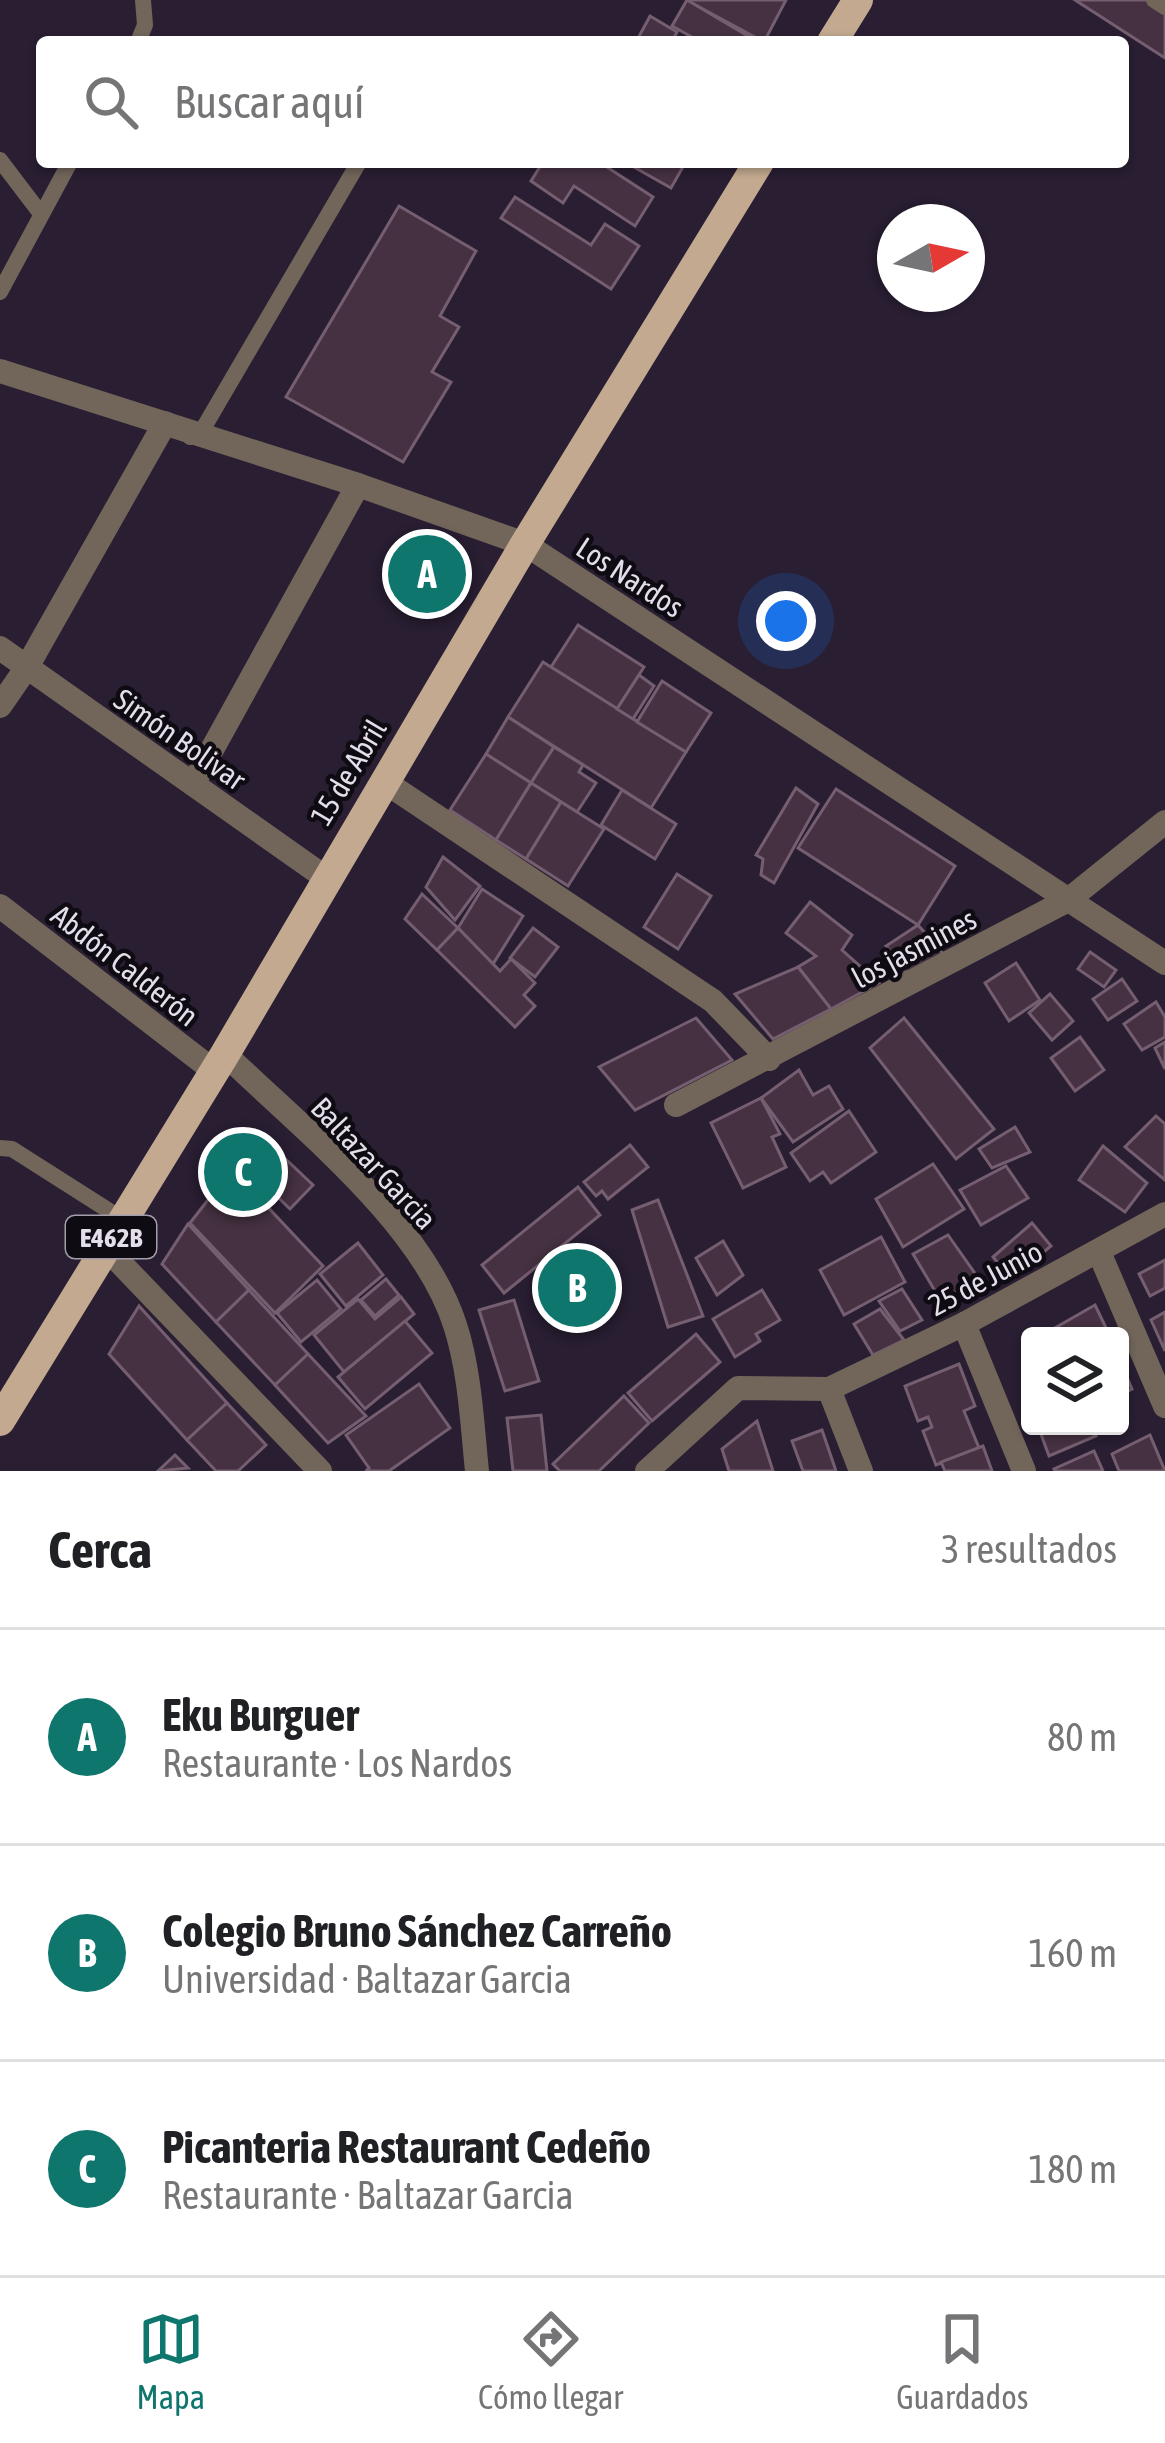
<!DOCTYPE html>
<html lang="es">
<meta charset="utf-8">
<style>
body{margin:0;font-family:"Asap Condensed",sans-serif;background:#f2f2f2;color:#202124}
.controls{position:absolute;right:36px;bottom:36px;display:grid;overflow:hidden;border-radius:12px;box-shadow:0 3px 9px #0004}
.controls button{width:108px;height:108px;display:grid;place-items:center;padding:0;border:0;border-bottom:3px solid #e0e0e0;background:#fff;color:#202124;font:60px sans-serif}
.compass{position:absolute;left:877px;top:204px;width:108px;height:108px;border-radius:50%;background:#fff;box-shadow:0 3px 9px #0004;rotate:81deg}
.you{position:absolute;left:786px;top:621px;width:42px;height:42px;margin:-30px;border:9px solid #fff;border-radius:50%;background:#1a73e8;box-shadow:0 0 0 18px #1a73e833}
.badge{display:grid;place-items:center;width:78px;height:78px;border-radius:50%;background:#0f766e;color:#fff;font-size:39px;font-weight:700}
.pin{position:absolute;translate:-50% -50%;border:6px solid #fff;box-shadow:0 3px 12px #0006}
.list{margin:0;padding:0;list-style:none}
h2{display:flex;justify-content:space-between;align-items:center;height:156px;margin:0;padding:0 48px;font-size:51px}
h2 small{font-size:39px;font-weight:400;color:#757577}
.list li{display:grid;grid-template-columns:78px 1fr auto;gap:36px;align-items:center;box-sizing:border-box;height:216px;padding:0 48px;border-top:3px solid #e0e0e0}
.list b{display:block;font-size:45px;white-space:nowrap}
.list p{margin:0;font-size:39px;white-space:nowrap;color:#757577}
.list em{font-size:39px;font-style:normal;color:#757577}
.icon{flex:none;width:66px;height:66px;fill:none;stroke:currentColor;stroke-width:2;stroke-linecap:round;stroke-linejoin:round}
.map{position:relative;flex:none;width:1165px;height:1471px;overflow:hidden}
.search{position:absolute;background:#fff;box-shadow:0 3px 9px #0004;left:36px;right:36px;top:36px;height:132px;display:flex;align-items:center;gap:30px;box-sizing:border-box;padding:0 42px;border-radius:12px;color:#757577;font-size:45px}
.sheet{height:804px;background:#fff}
nav{display:flex;justify-content:space-around;align-items:center;box-sizing:border-box;height:168px;border-top:3px solid #e0e0e0;background:#fff;font-size:33px;color:#757577}
nav a{display:grid;justify-items:center;gap:6px}
nav .on{color:#0f766e}
.map>svg:first-child{display:block}
</style>
<div class="map">
<svg width="1165" height="1471" viewBox="0 0 1165 1471">
<rect width="100%" height="100%" fill="#291e32"/>
<g fill="#453141" stroke="#755e70" stroke-width="3">
<polygon points="686,0 786,0 764,42"/>
<polygon points="687,0 758,42 701,42 672,26"/>
<polygon points="1075,0 1165,0 1165,58"/>
<polygon points="650,16 677,32 672,42 636,42"/>
<polygon points="543,162 599,162 653,197 635,226 574,186 563,203 531,181"/>
<polygon points="625,162 678,162 684,165 671,188"/>
<polygon points="515,197 591,245 605,224 639,246 611,289 501,218"/>
<polygon points="399,206 476,251 440,316 459,327 432,372 451,382 403,462 286,397"/>
<polygon points="578,625 644,667 617,709 551,667"/>
<polygon points="543,662 686,752 651,808 508,717"/>
<polygon points="639,675 654,686 633,719 617,709"/>
<polygon points="662,681 711,713 686,752 637,722"/>
<polygon points="508,717 554,747 531,783 486,754"/>
<polygon points="554,747 583,765 579,772 596,783 577,812 531,783"/>
<polygon points="486,754 531,783 496,840 450,810"/>
<polygon points="531,783 561,802 526,859 496,840"/>
<polygon points="796,788 818,804 774,883 761,875 763,859 756,855"/>
<polygon points="836,789 955,866 918,925 798,848"/>
<polygon points="622,790 676,824 655,859 601,825"/>
<polygon points="561,802 604,829 568,886 526,859"/>
<polygon points="443,857 480,886 455,920 426,887"/>
<polygon points="677,874 711,896 678,949 644,927"/>
<polygon points="482,889 523,916 493,964 458,928"/>
<polygon points="422,894 458,928 437,950 405,919"/>
<polygon points="810,902 852,935 842,950 879,983 831,1009 798,967 816,956 786,933"/>
<polygon points="918,925 946,957 908,975 886,946"/>
<polygon points="458,928 500,971 511,959 535,983 524,995 535,1006 515,1027 437,950"/>
<polygon points="533,928 558,947 535,977 510,958"/>
<polygon points="1090,952 1116,970 1104,987 1078,969"/>
<polygon points="1016,963 1040,1000 1009,1021 985,983"/>
<polygon points="798,967 831,1009 773,1039 735,994"/>
<polygon points="1122,979 1137,1001 1108,1020 1093,999"/>
<polygon points="1050,994 1073,1021 1052,1040 1029,1013"/>
<polygon points="1156,1002 1165,1017 1165,1037 1142,1050 1124,1024"/>
<polygon points="696,1018 732,1060 635,1110 599,1067"/>
<polygon points="904,1018 994,1129 956,1159 870,1048"/>
<polygon points="1080,1037 1104,1070 1075,1091 1051,1058"/>
<polygon points="1165,1042 1165,1069 1155,1048"/>
<polygon points="799,1070 813,1095 829,1086 843,1109 793,1142 761,1098"/>
<polygon points="761,1098 780,1134 772,1137 786,1167 743,1188 711,1123"/>
<polygon points="849,1111 876,1152 831,1183 823,1172 810,1181 791,1153"/>
<polygon points="1156,1116 1165,1124 1165,1180 1125,1147"/>
<polygon points="1015,1127 1030,1152 992,1168 979,1149"/>
<polygon points="255,1130 313,1185 290,1209 262,1182 256,1189 232,1167"/>
<polygon points="630,1145 648,1167 608,1199 602,1191 596,1196 584,1182"/>
<polygon points="1103,1146 1147,1183 1125,1212 1079,1180"/>
<polygon points="933,1164 964,1209 903,1247 876,1199"/>
<polygon points="1006,1166 1028,1198 981,1225 960,1190"/>
<polygon points="232,1169 323,1266 275,1313 190,1223"/>
<polygon points="578,1187 600,1215 504,1293 482,1265"/>
<polygon points="658,1200 703,1316 668,1327 632,1210"/>
<polygon points="1032,1223 1051,1246 1011,1279 993,1257"/>
<polygon points="188,1224 249,1290 216,1322 162,1264"/>
<polygon points="948,1235 979,1279 941,1301 913,1254"/>
<polygon points="881,1237 905,1282 844,1315 820,1270"/>
<polygon points="723,1241 743,1275 717,1295 696,1258"/>
<polygon points="358,1243 383,1275 346,1306 320,1274"/>
<polygon points="1165,1260 1165,1288 1150,1296 1139,1274"/>
<polygon points="386,1279 399,1295 375,1316 361,1300"/>
<polygon points="317,1280 341,1309 301,1342 277,1313"/>
<polygon points="902,1289 922,1320 900,1331 879,1301"/>
<polygon points="249,1290 308,1354 275,1385 216,1322"/>
<polygon points="762,1290 780,1320 756,1334 760,1341 735,1357 713,1319"/>
<polygon points="401,1297 414,1314 344,1372 314,1335 358,1299 375,1319"/>
<polygon points="514,1300 539,1381 505,1391 479,1310"/>
<polygon points="1095,1305 1109,1334 1048,1336 1046,1333"/>
<polygon points="139,1306 227,1403 187,1440 109,1354"/>
<polygon points="880,1309 904,1340 873,1355 854,1324"/>
<polygon points="1165,1312 1165,1351 1151,1320"/>
<polygon points="405,1321 432,1353 365,1409 338,1377"/>
<polygon points="696,1334 720,1362 652,1421 628,1393"/>
<polygon points="308,1354 366,1416 328,1443 275,1385"/>
<polygon points="1120,1361 1132,1389 1120,1395"/>
<polygon points="959,1364 975,1406 964,1411 979,1448 936,1465 923,1431 932,1427 928,1417 918,1421 905,1386"/>
<polygon points="419,1384 450,1428 389,1471 366,1471 369,1468 346,1435"/>
<polygon points="624,1396 649,1423 599,1471 560,1471 553,1464"/>
<polygon points="227,1403 266,1445 238,1471 216,1471 187,1440"/>
<polygon points="541,1415 547,1471 513,1471 507,1418"/>
<polygon points="757,1421 773,1471 729,1471 722,1449"/>
<polygon points="1038,1426 1092,1426 1096,1436 1049,1456"/>
<polygon points="822,1430 836,1471 803,1471 792,1441"/>
<polygon points="1150,1435 1165,1471 1119,1471 1112,1454"/>
<polygon points="983,1446 992,1471 945,1471 941,1462"/>
<polygon points="1094,1451 1103,1471 1055,1471 1054,1469"/>
<polygon points="175,1455 188,1468 158,1471"/>
</g>
<g fill="none" stroke-linecap="round" stroke-linejoin="round">
<g stroke="#72665a" stroke-width="16">
<polyline points="1154,0 1165,7"/>
<polyline points="138,42 145,25 143,0"/>
<polyline points="0,160 41,214"/>
<polyline points="0,292 70,162"/>
<polyline points="190,437 200,434 359,162"/>
<polyline points="0,1148 12,1149 122,1219"/>
</g>
<g stroke="#72665a" stroke-width="24">
<polyline points="0,371 358,485 525,544 1165,963"/>
<polyline points="0,648 326,878"/>
<polyline points="0,706 27,667 165,423"/>
<polyline points="385,782 713,1001 769,1059"/>
<polyline points="193,784 358,485"/>
<polyline points="0,906 214,1071"/>
<path d="M225 1054C302 1129 422 1222 455 1325 470 1371 472 1423 477 1471"/>
<polyline points="676,1105 1068,900 1165,822"/>
<polyline points="105,1247 320,1471"/>
<polyline points="1099,1252 1165,1406"/>
<polyline points="964,1324 1024,1471"/>
<polyline points="829,1389 861,1471"/>
<polyline points="647,1471 738,1388 829,1389 964,1324 1165,1214"/>
</g>
<g stroke="#c2a98f" stroke-width="30">
<polyline points="832,42 858,0"/>
<polyline points="0,1421 225,1054 525,544 759,162"/>
</g>
</g>
<g text-anchor="middle" dominant-baseline="central" stroke-width="9" stroke-linejoin="round" paint-order="stroke">
<rect fill="#0f0b13" stroke="#a49eaa" stroke-width="3" x="66" y="1216" width="90" height="42" rx="9"/>
<g font-size="27" font-weight="bold" fill="#e4ddea">
<text x="111" y="1237">E462B</text>
</g>
<g font-size="30" fill="#e4ddea" stroke="#0f0b13">
<text transform="translate(630 577) rotate(33)">Los Nardos</text>
<text transform="translate(180 739) rotate(35)">Simón Bolivar</text>
<text transform="translate(348 772) rotate(-59)">15 de Abril</text>
<text transform="translate(914 948) rotate(-28)">los jasmines</text>
<text transform="translate(125 965) rotate(38)">Abdón Calderón</text>
<text transform="translate(374 1163) rotate(47)">Baltazar Garcia</text>
<text transform="translate(985 1278) rotate(-28)">25 de Junio</text>
</g>
</g>
</svg>
<div class="controls">
<button><svg class="icon" aria-label="layers" viewBox="0 0 24 24"><path d="M12 4l9 5-9 5-9-5zM3 14l9 5 9-5"/></svg></button>
</div>
<svg class="compass" viewBox="-18 -18 36 36"><path d="M0-13l5 13h-10z" fill="#e53935"/><path d="M0 13l5-13h-10z" fill="#757577"/></svg>
<div class="you"></div>
<div class="pin badge" style="left:427px;top:574px">A</div>
<div class="pin badge" style="left:577px;top:1288px">B</div>
<div class="pin badge" style="left:243px;top:1172px">C</div>
<div class="search"><svg class="icon" aria-label="search" viewBox="0 0 24 24"><circle cx="10" cy="10" r="6"/><path d="M15 15l6 6"/></svg>Buscar aquí</div>
</div>
<section class="sheet">
<h2>Cerca<small>3 resultados</small></h2>
<ul class="list">
<li><span class="badge">A</span><div><b>Eku Burguer</b><p>Restaurante · Los Nardos</p></div><em>80 m</em></li>
<li><span class="badge">B</span><div><b>Colegio Bruno Sánchez Carreño</b><p>Universidad · Baltazar Garcia</p></div><em>160 m</em></li>
<li><span class="badge">C</span><div><b>Picanteria Restaurant Cedeño</b><p>Restaurante · Baltazar Garcia</p></div><em>180 m</em></li>
</ul>
</section>
<nav>
<a class="on"><svg class="icon" aria-label="map" viewBox="0 0 24 24"><path d="M3 6l6-2 6 2 6-2v14l-6 2-6-2-6 2zM9 4v14M15 6v14"/></svg>Mapa</a>
<a><svg class="icon" aria-label="directions" viewBox="0 0 24 24"><path d="M12 3l9 9-9 9-9-9zM9 14v-3h6M13 9l2 2-2 2"/></svg>Cómo llegar</a>
<a><svg class="icon" aria-label="saved" viewBox="0 0 24 24"><path d="M7 4h10v16l-5-4-5 4z"/></svg>Guardados</a>
</nav>
